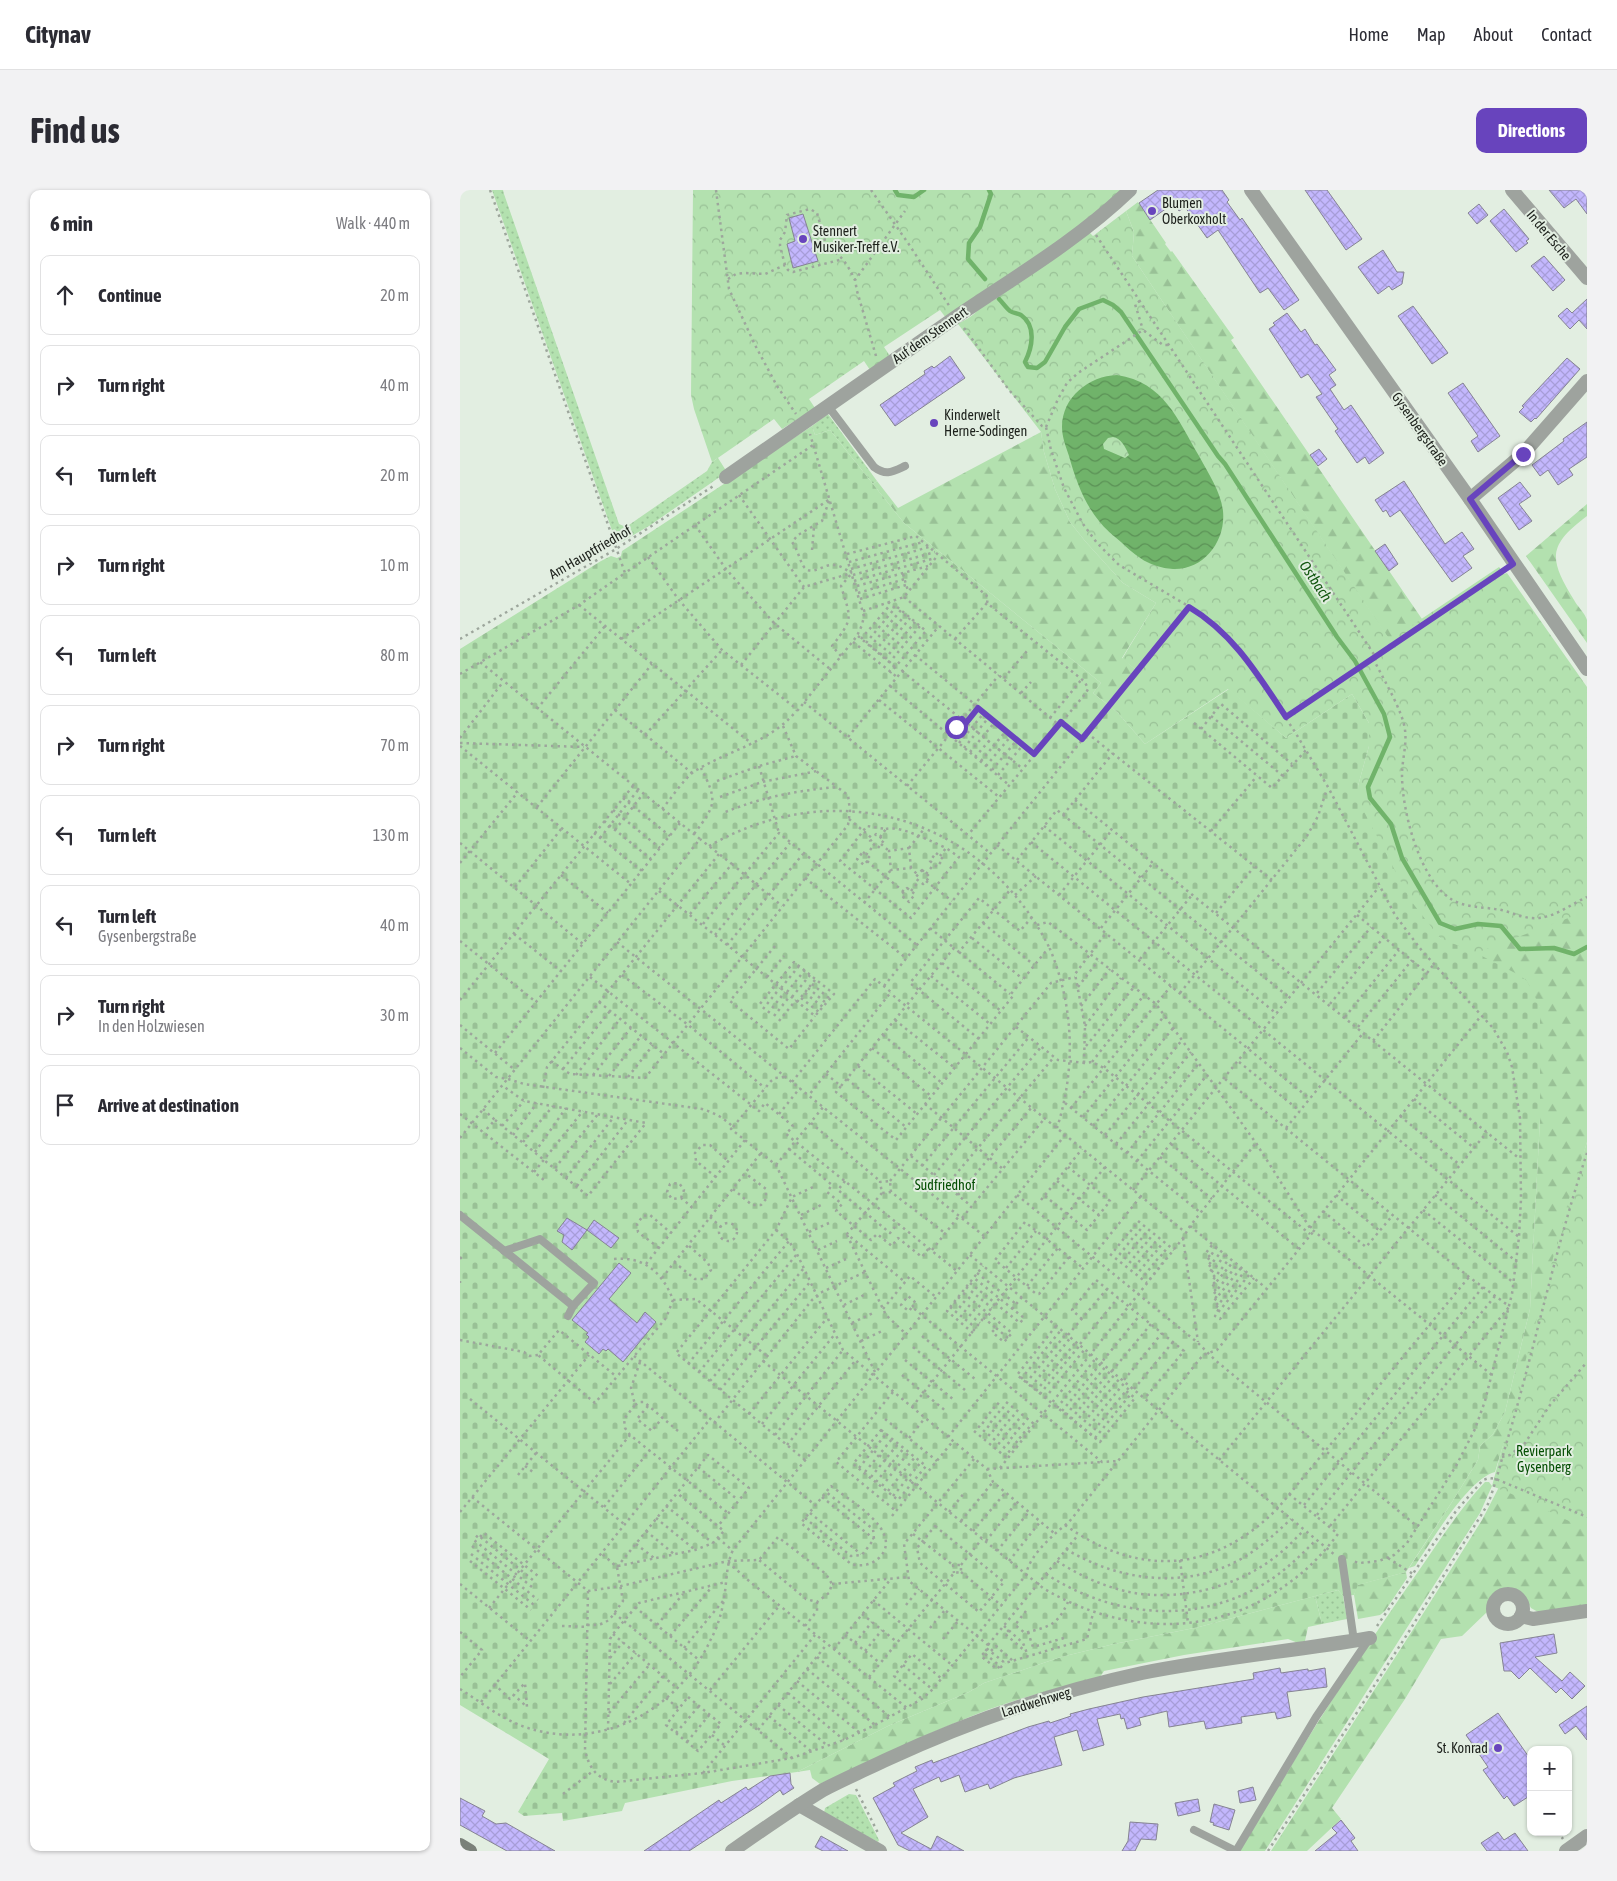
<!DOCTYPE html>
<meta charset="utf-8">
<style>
body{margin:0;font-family:"Asap Condensed",sans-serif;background:#f2f2f3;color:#2b2b33}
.controls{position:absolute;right:15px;bottom:15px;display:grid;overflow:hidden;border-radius:10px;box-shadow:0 1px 4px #0004}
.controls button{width:45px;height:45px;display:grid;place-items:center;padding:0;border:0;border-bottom:1px solid #e1e1e2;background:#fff;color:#2b2b33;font:25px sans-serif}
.stop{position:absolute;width:15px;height:15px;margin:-11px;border:4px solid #6844bd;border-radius:50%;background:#fff}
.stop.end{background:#6844bd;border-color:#fff;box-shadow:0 1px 5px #0008}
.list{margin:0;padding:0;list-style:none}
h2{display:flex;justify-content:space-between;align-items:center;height:65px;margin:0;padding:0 20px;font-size:21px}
h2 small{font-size:16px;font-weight:400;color:#7c7c81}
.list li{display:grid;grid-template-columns:32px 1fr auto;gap:15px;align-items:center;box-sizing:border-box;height:80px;margin:0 10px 10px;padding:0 10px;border:1px solid #e1e1e2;border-radius:10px}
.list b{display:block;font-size:19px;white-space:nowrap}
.list p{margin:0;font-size:16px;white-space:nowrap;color:#7c7c81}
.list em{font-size:16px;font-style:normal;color:#7c7c81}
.icon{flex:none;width:28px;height:28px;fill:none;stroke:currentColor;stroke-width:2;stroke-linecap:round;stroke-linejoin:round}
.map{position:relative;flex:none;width:1127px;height:1661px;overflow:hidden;border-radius:10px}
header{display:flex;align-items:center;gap:30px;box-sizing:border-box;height:70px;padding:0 25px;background:#fff;border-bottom:1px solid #e1e1e2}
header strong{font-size:24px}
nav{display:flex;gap:28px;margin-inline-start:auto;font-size:18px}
.intro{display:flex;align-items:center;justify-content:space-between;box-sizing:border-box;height:120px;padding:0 30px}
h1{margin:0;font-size:35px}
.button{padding:12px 22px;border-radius:10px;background:#6844bd;color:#fff;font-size:18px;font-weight:700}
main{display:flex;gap:30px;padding:0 30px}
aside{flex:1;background:#fff;border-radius:10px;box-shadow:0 1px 4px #0004}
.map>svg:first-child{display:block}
</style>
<header>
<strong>Citynav</strong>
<nav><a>Home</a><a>Map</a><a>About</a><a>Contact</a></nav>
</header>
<div class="intro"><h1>Find us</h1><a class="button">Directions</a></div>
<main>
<aside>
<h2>6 min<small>Walk · 440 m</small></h2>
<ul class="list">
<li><svg class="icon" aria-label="ahead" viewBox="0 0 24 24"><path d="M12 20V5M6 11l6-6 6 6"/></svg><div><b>Continue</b></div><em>20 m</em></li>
<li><svg class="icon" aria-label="right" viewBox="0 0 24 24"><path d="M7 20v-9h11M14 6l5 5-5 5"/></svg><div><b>Turn right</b></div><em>40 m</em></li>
<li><svg class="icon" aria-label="left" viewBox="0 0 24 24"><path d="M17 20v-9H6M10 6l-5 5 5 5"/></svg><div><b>Turn left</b></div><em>20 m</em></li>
<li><svg class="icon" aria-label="right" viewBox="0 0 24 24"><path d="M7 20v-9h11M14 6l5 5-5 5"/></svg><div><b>Turn right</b></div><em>10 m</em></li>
<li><svg class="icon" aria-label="left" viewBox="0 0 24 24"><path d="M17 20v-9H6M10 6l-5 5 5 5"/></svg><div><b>Turn left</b></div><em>80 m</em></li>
<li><svg class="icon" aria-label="right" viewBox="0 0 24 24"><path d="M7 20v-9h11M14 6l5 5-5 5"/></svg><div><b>Turn right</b></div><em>70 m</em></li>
<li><svg class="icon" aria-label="left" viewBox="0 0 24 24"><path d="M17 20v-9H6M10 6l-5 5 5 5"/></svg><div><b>Turn left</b></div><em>130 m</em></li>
<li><svg class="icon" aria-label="left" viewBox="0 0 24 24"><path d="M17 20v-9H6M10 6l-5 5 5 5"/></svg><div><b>Turn left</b><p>Gysenbergstraße</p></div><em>40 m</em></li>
<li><svg class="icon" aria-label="right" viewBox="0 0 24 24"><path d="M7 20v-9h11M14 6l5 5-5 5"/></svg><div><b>Turn right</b><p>In den Holzwiesen</p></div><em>30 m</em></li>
<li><svg class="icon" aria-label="arrive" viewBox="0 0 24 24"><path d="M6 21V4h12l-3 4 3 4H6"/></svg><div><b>Arrive at destination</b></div></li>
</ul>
</aside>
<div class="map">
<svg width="1127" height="1661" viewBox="0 0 1127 1661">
<defs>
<pattern id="grass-dots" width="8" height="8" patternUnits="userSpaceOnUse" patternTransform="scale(1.25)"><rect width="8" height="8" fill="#b3e1af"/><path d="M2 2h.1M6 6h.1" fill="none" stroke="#99c196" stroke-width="1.8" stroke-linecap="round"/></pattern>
<pattern id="forest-firs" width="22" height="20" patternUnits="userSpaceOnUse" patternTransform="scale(1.25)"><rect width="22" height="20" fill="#b3e1af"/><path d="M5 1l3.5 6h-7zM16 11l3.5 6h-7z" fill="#99c196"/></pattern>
<pattern id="cemetery-stones" width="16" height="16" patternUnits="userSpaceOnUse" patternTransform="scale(1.25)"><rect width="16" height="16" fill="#b3e1af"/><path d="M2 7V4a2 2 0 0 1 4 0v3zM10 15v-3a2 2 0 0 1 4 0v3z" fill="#99c196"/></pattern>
<pattern id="park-crowns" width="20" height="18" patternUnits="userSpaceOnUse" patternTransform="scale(1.25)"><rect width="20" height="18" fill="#b3e1af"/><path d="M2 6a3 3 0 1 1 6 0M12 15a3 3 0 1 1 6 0" fill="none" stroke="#99c196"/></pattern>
<pattern id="water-waves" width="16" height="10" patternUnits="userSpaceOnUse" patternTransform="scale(1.25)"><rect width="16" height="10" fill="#70b36a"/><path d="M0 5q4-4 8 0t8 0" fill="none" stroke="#5b9156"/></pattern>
<pattern id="building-cross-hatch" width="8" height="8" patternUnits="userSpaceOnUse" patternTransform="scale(1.25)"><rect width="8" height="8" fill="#c3b7fd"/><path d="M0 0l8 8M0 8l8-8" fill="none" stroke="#a79dd8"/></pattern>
</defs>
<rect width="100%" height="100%" fill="#e2eee1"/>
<g fill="url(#grass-dots)">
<polygon points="32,0 43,0 44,4 159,334 166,337 247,281 252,272 258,268 265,279 264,284 189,336 163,351 159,352 155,349"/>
<polygon points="368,224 417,291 413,294 370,240 355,245 352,236"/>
<polygon points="878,1400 883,1406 887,1429 862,1434 855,1406"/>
<polygon points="389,1604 396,1605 419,1650 418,1652 364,1623 365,1618"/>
</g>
<g fill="url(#forest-firs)">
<polygon points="678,12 706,53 705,54 711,62 712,61 774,148 771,150 962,429 930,451 672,66 674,42 666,21"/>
<polygon points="581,242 584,262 595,299 610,332 625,351 663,393 696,413 662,468 675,479 647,514 633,503 641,493 444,333 413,294 417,291 438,318"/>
<path d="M1127 314V326C1087 356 1089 369 1114 410 1117 416 1125 423 1127 430 1127 436 1127 446 1127 453L1066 366Z"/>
<path d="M1127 710V952L1096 1059 1055 1216 1035 1282C1008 1289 971 1352 955 1376L949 1378 992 1312 1018 1270 1020 1256 1033 1244 1045 1222 1070 1119 1080 929V817L980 748Z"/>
<path d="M1025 1292H1029L1032 1296 1020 1323 805 1661H780C832 1572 887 1484 946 1399 972 1363 994 1325 1025 1292Z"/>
<polygon points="1039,1297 1127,1330 1127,1416 1078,1422 1071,1418 1066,1409 1058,1400 1047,1398 1040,1400 1035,1402 1029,1410 1027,1422 1002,1446 981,1449 945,1509 872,1618 881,1629 847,1661 811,1661 954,1438 1022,1330"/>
<polygon points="946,1382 947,1388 925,1421 920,1425 898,1429 894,1405 897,1395"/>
<path d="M855 1406 862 1434 848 1437 845 1451 838 1453 828 1449 724 1465 644 1481 640 1487C603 1497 566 1506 530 1519 472 1541 416 1568 360 1594L352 1588 350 1580 337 1582 428 1536 509 1502 524 1493 601 1467 654 1454 739 1437Z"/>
</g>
<polygon fill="url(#cemetery-stones)" points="352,236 355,245 370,240 444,333 641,493 633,503 657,522 685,554 769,499 826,548 892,504 909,533 909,556 898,596 980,748 1016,763 1059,785 1067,791 1080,817 1080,929 1070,1119 1045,1222 1033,1244 1020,1256 1018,1270 992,1312 946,1382 898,1395 894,1405 883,1406 878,1400 739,1437 654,1454 601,1467 524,1493 509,1502 428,1536 337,1582 272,1591 165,1613 162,1621 103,1631 102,1623 64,1626 58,1622 89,1569 0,1515 0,459 141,371 151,366 157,368 161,366 162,361"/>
<g fill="url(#park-crowns)">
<polygon points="233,0 662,0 623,35 486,128 480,120 424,157 430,166 410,180 404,171 349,209 355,218 322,239 314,229 252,272 234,219 231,205"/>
<path d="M666 21 674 42 672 66 930 450 1039 377 1044 384 1047 383 1127 497V721L1016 763 980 748 951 711 901 616 898 596 909 556V533L892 504 826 548 768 499 685 554 657 522 647 514 675 479 662 469 696 413 663 393 625 351 610 332 595 299 584 262 581 242 498 134C503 131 511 127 515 123 520 117 523 111 531 112L629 42 633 46Z"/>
<polygon points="1127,952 1127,1340 1064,1309 1032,1296 1108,1012"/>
</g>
<path fill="url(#water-waves)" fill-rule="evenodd" d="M657 185C704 192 718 230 739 266 748 283 761 302 763 321 766 351 744 380 713 379 689 377 677 367 661 352 653 345 645 339 639 331 624 313 615 288 609 266 606 257 602 247 602 237 602 207 629 186 657 185ZM653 247C661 248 666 258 669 265L665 268 644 259 643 254 648 248Z"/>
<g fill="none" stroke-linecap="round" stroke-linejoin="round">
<g stroke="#70b36a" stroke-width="4.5">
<polyline points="435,0 438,5 454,7 464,0"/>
<polyline points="525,89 508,69 509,53 520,37 531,4 529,0"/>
<path d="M539 109C543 113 546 118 550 121 553 123 557 123 561 125 577 136 572 158 565 172L568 177 577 178 585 172 605 137 619 119 643 110 653 115 661 122 758 266 765 274 877 447 895 471 924 524 930 547 908 597 910 608 931 634 942 668 980 733 995 739 1018 734 1041 736 1060 759 1094 758 1114 764 1127 757"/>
</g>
</g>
<g fill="url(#building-cross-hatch)" stroke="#858392">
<polygon points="698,0 762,0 769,10 767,12 780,30 782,28 839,110 824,120 808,98 800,103 758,40 747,48 725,17 719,21 714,13 690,30 679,13"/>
<polygon points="845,0 867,0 902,49 886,60"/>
<polygon points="1089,0 1127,0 1124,2 1127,6 1127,24 1116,9 1104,18"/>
<polygon points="1019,14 1028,25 1017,34 1008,23"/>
<polygon points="1044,19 1069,49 1066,51 1068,53 1056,62 1030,31"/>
<polygon points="343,24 358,71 333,78 327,54 335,51 329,28"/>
<polygon points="923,60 937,82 944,82 942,94 932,100 929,96 918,104 898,77"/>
<polygon points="1084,66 1105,90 1093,101 1071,76"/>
<polygon points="1127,109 1127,139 1119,130 1110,139 1098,126 1107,118 1112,123"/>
<polygon points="953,116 988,163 972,174 938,126"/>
<polygon points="827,123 841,142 845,139 855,155 857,154 876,180 869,185 876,195 870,199 884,220 891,215 924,263 909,274 905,267 897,273 875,241 878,239 856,207 862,204 848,184 841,188 809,139 815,135 813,133"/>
<polygon points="490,166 505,188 435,236 420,215 465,184 464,181 472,176 474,178"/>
<polygon points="1107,168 1120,179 1076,229 1075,228 1071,232 1059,222 1064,217 1062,216"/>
<polygon points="1003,193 1040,246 1018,262 1011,251 1018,246 988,203"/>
<polygon points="1127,232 1127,267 1109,279 1113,285 1098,295 1088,280 1080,286 1072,275 1104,251 1103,249"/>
<polygon points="859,259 867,269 858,276 850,265"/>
<polygon points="944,291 985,354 1002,342 1014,359 1003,366 1012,378 992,392 940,320 930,327 926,320 923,322 915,310"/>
<polygon points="1060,292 1071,306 1059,314 1072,331 1059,340 1038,308"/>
<polygon points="925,354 938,374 929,381 915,361"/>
<polygon points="107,1028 127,1040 112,1060 102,1052 104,1045 97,1041"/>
<polygon points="134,1030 159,1048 151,1058 127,1040"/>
<polygon points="159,1073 171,1083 149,1109 177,1133 185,1122 196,1132 163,1172 148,1159 146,1161 143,1159 139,1164 125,1152 129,1147 126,1144 128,1143 112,1130"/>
<polygon points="1094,1444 1097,1463 1075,1467 1102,1491 1110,1482 1125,1496 1112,1509 1101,1498 1096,1503 1070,1478 1059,1489 1051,1481 1044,1481 1040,1453"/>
<polygon points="820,1478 821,1483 848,1479 848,1481 865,1478 867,1497 827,1502 831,1526 817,1529 815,1522 781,1527 782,1533 746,1539 744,1531 709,1537 707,1521 679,1528 681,1535 667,1539 664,1528 661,1529 660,1524 637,1529 644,1555 623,1561 617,1540 594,1547 602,1575 554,1588 530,1599 528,1594 505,1602 499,1585 481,1592 479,1587 453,1599 468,1627 441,1643 471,1659 477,1646 504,1661 450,1661 438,1655 413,1608 435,1596 433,1593 457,1581 455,1577 472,1570 473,1573 568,1537 589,1531 590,1533 611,1526 610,1524 629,1519 683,1507 794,1489 793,1483"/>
<polygon points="1127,1516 1127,1550 1116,1536 1105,1544 1099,1535"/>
<polygon points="1038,1523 1071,1570 1071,1605 1054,1616 1047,1606 1044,1609 1023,1580 1028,1577 1006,1545"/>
<polygon points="330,1583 331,1594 334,1598 323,1605 320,1600 298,1616 229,1661 184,1661 259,1610 261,1613 286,1597 288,1600 310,1586"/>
<polygon points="793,1597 796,1610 780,1613 778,1601"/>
<polygon points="0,1608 25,1621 22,1626 36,1634 46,1633 95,1661 47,1661 0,1635"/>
<polygon points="738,1609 740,1621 718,1626 715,1613"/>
<polygon points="754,1614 775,1620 769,1640 753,1635 754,1633 750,1632"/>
<polygon points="881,1630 895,1648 891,1651 898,1661 855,1661 877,1643 872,1638"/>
<polygon points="670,1632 698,1634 696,1650 681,1649 675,1661 662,1661 668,1651"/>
<polygon points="1038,1642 1044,1650 1055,1643 1068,1661 1027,1661 1021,1653"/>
<polygon points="361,1646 388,1661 363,1661 355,1657"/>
</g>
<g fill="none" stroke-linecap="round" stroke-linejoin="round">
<g stroke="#9da69c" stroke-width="2.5" stroke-dasharray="2.5 4" stroke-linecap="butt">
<polyline points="30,0 165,383 353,255"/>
<polyline points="256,0 269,99 295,155 317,196 336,224"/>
<polyline points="411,0 448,53 490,117"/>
<path d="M636 45 915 466 916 474C925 492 943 522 945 540 947 555 942 570 942 585 942 620 959 689 991 709 1003 717 1021 717 1035 719 1047 720 1059 727 1071 728 1092 730 1109 715 1127 707"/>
<path d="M325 75 320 56V50L325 42 327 25 350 19 357 23 367 58C382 64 388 76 395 90"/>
<polyline points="268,89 276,84 285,83 305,84 325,75 328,80 333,82 383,69"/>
<polyline points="680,111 675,114 683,140"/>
<polyline points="504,138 549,200 582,236 586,237 591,260 604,298 623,334 637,353 659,375 745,426 767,446 788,471 835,542 868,597 935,725 962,761 1033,838 1047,862 1052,877 1060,928 1061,1009 1059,1047 1052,1104 1025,1211 1015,1239 996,1276 947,1353 934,1365 919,1371 900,1373 891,1371"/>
<polyline points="416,166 397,101 395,90 445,21"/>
<polyline points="586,237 598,209 607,193 618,183 683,140 703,155 708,155"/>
<polyline points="279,305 344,397"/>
<path d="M369 311 362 331 338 345 332 352C338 360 339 369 344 377 352 387 365 373 374 375 380 375 386 380 392 383"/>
<polyline points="235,335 266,379 314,433 370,479"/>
<polyline points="352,360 354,337"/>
<polyline points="387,364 456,346 526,405 528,408 527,413 625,492 628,499 626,503 508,645"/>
<polyline points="188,367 219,410 262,460 338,520 397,446 402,435 404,426 350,244"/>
<polyline points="389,372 463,352"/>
<polyline points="391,379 469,357"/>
<polyline points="443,384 448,401"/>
<polyline points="393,385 475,362"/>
<polyline points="394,391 475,368"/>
<polyline points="397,396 468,376"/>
<polyline points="398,403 445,389"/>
<polyline points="444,407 599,535"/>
<polyline points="400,409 446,395"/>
<polyline points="428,412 435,418 436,416 466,441 430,483"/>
<polyline points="119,415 291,553"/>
<polyline points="403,421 444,407 478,365"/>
<polyline points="398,446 435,477"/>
<polyline points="0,449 156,359 255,295"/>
<polyline points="161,449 370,309"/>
<polyline points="401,449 430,415"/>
<polyline points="495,449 527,413"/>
<polyline points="393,452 437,487"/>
<polyline points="406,453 435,418"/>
<polyline points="410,457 441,420"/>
<polyline points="415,461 446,424"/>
<polyline points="420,465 450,428"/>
<polyline points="455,465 575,564"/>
<path d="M381 466 372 456C394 428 391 429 381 396L391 384"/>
<polyline points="425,469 455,432"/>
<polyline points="429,473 460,436"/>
<polyline points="281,475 344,397 392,383"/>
<polyline points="442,481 563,579"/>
<polyline points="0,484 119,415 165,383"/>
<polyline points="544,488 567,461"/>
<polyline points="430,496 549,595"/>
<polyline points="561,503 571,492"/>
<polyline points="419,510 539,607"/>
<polyline points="344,512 530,663"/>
<polyline points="77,519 145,436"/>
<polyline points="155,520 232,583"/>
<polyline points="751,526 823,586"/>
<polyline points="826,526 1043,380"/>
<polyline points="590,528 622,489"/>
<polyline points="601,532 622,549"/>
<polyline points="507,533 519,518"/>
<polyline points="734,533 812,598 846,560"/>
<polyline points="323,536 336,566 376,596"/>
<polyline points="741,539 761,514 832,574"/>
<polyline points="627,543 812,690"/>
<polyline points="185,545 262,460"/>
<polyline points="388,547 479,436"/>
<polyline points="0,548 43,492"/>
<polyline points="0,553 124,557"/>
<polyline points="499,553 524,523"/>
<polyline points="0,556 171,694"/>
<polyline points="504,558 529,527"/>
<polyline points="510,562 535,532"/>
<polyline points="515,567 529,551"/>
<polyline points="521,571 546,541"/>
<polyline points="299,576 319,643"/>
<polyline points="526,576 551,546"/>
<polyline points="532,580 557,550"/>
<polyline points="538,585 563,555"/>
<polyline points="257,591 299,576 336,566"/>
<polyline points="447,596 539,485"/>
<polyline points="260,607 302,592 357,581"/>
<polyline points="163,608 210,646"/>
<polyline points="615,610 913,851 967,783"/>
<polyline points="77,617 192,474"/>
<path d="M202 619C211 609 224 588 235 581 269 560 312 552 337 520"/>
<polyline points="153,620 200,658"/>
<polyline points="603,625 653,563"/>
<polyline points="389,629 413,649 410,651 418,658 424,650 416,644 413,649"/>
<polyline points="144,631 191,669"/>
<polyline points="584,636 817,824"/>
<path d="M426 639C441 635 472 652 486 658L480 666"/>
<polyline points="155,640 183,604"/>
<polyline points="751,641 797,586"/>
<polyline points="134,643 182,681"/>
<path d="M234 644C256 615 258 611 241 578"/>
<polyline points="420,647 426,639 407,636 380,671 451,728 499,667 486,658"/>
<polyline points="140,648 178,600"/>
<polyline points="571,652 1059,1047"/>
<polyline points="0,653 123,754"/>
<polyline points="421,654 429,661"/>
<polyline points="537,655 850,909"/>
<path d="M249 656C377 583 524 627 590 759"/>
<polyline points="449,658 464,639"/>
<polygon points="403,662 410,668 404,675 397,669"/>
<polygon points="476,663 483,669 477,677 470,671"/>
<polyline points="406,665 414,655"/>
<polyline points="557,670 597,620 830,808"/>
<polyline points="407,671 444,702"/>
<polyline points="0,673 58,602"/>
<polyline points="272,674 322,716"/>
<polyline points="451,678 449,658 429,661 431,680 451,678 458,685"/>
<polygon points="462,680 470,687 463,694 455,688"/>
<polyline points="466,684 474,674"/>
<polyline points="101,685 148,723"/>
<polyline points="345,688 446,768"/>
<polyline points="466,691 492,711"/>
<polyline points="55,697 102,638"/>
<polygon points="447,698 455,704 449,712 441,705"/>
<path d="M199 701C252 742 303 784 355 826L374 804 334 772 299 815"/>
<polyline points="451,701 459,691"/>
<polyline points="555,705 576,686"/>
<polyline points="599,705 652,640"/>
<polyline points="404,713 431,680"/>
<polyline points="756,723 794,677"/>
<polyline points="230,724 272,674 240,649"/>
<polyline points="897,725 967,783 974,774"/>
<polyline points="572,727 560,741 519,708 450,793 459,800 446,816 725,1042"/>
<polyline points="523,733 574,775"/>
<polyline points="243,734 319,643 457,755"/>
<polyline points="577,735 588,732 696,814 796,953 850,1038 1032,1185"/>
<polyline points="470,738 494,758"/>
<polyline points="641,738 693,673"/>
<polyline points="54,744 101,781"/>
<polyline points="255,745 330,653"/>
<polyline points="512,748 563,789"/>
<polyline points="0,751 76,812"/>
<polyline points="157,752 524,1046"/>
<polyline points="267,755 343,664"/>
<polyline points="315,756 270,811 329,859 355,826"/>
<polyline points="499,762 550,804"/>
<polyline points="680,769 732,705"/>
<polyline points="482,773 541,821"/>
<polyline points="162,785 227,834 305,898"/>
<polyline points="471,786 530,834"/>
<polyline points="130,787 299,921 305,913 333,936 326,944 497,1081 605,945"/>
<polyline points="307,787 324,766"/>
<polyline points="352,794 370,809"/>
<polyline points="424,796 729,417"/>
<polyline points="618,797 638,771"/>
<polyline points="321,798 339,776"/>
<polyline points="348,798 366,813"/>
<polyline points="327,802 345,780"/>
<polyline points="345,803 363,817"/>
<polyline points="720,803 847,646 858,626 867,599"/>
<polyline points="857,803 911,737"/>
<polyline points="332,807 350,785"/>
<polyline points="341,808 359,822"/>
<polyline points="0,810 173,596"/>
<polyline points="139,812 204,864"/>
<polyline points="337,812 355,790"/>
<polyline points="870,814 924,747"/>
<polyline points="621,816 650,779"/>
<polyline points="303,819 320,798"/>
<polyline points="308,823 325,802"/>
<polyline points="314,826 330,806"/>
<polyline points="885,827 939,760"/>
<polyline points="435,830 495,878"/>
<polyline points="319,831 336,810"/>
<polyline points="0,835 55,880"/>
<polyline points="625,836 661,788"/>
<polyline points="556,837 598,870 624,873 632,872 644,878 850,1044"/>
<polyline points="898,837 952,770"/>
<polyline points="423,845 482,893"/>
<polyline points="519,849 459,800 494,758 499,762 550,700"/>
<polyline points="913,851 1060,969"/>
<polyline points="626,856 674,797"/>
<path d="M0 858 36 887 48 889 64 894 242 919C255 923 264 928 273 937L271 939 316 975 415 1182"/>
<polyline points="412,858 471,906"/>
<polyline points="35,863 220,633"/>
<path d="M91 871 110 884 185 888 388 635 390 621 388 605 377 597C335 601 302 607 263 623"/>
<polyline points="632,872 684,805"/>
<polyline points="779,872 840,921"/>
<polyline points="624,873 625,836 615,784 646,743"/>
<polyline points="398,876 457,924"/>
<polyline points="103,879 150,821"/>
<path d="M366 884 381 896 376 902 436 950 553 806 551 804 586 761 590 759C614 817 616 878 597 938"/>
<polyline points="116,885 160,829"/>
<polyline points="133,885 171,838"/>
<polyline points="149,886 181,846"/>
<polyline points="168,887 193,855"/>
<polyline points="387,889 446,937"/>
<polyline points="765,889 1009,1087 1049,1116"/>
<polyline points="332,892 415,789 431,802 349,905"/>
<polyline points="381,896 446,816 430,803"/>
<polyline points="83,898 87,877 259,664"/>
<polyline points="954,909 1014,958"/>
<polyline points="605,913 741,1023"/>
<polyline points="465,914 543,979"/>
<polyline points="611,918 711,796"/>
<polyline points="23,919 35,930 24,942"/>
<polyline points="0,924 84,990"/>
<polyline points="319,924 340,898"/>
<polyline points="940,926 1000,975"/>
<polyline points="623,927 705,825"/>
<polyline points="35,930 128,1006 186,933 64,911 43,896"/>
<polyline points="351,933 420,991"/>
<polyline points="42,936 64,911"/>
<polyline points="633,936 714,837"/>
<polyline points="273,937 311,891 315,888 324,887"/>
<polyline points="826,938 904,842"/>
<polyline points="53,945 77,913"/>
<polyline points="645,945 722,850"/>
<polyline points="0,948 240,649 20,472"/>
<polyline points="63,952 93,916"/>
<polyline points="656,954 731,862"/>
<polyline points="711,954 839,1059"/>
<polyline points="329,959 372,995 367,1002 382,1014 376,1021 411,1050 417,1044 432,1056 438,1048 462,1067 469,1058"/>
<polyline points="75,962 106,918"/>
<polyline points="667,963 739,873"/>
<polyline points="451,966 511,1016"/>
<polyline points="700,967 752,1009"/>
<polyline points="677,971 747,885"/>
<polyline points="316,975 364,916"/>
<polyline points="462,976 569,847"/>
<polyline points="95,978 138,924"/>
<polyline points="74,982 123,921"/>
<polyline points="474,985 581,857"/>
<polyline points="256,987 236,971 235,963 242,955 250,955 268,971"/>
<polyline points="106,988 153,928"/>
<polyline points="385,991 378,1000 430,1043 438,1033"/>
<polyline points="430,991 591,793 615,787"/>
<polyline points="597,991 639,1025"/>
<polyline points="117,996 168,930"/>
<polyline points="486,996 594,867"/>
<polyline points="273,999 292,1015 301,1015 306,1009 306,999 285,983"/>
<polyline points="673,1000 919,697"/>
<polyline points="431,1002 430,991 420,992 422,1003 431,1002 485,1043"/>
<polyline points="422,1003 387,1044 445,1092"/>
<polyline points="498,1005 572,917"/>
<polyline points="557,1005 738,1153 755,1170 958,1337"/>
<polyline points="876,1005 920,1041"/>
<polyline points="975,1005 1057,1072"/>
<polyline points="585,1006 627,1040 650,1011 608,977"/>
<polyline points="221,1008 224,1000 219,993 210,994 207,1002 212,1009 221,1008 232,1017"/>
<polyline points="581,1010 622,959"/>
<polyline points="963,1020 1054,1093"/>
<polyline points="863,1021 906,1057 933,1025"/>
<polyline points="341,1025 361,1015"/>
<polyline points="250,1027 261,1037"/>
<polyline points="502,1028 585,928"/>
<polyline points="678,1031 714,1060"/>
<circle cx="268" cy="1042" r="9"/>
<polyline points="674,1035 709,1064"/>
<polyline points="730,1036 806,1098"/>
<polyline points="850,1038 1021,826"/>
<polyline points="316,1040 329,1051 337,1064 383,1160 527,1279 533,1292 594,1343"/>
<polyline points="670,1040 706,1069"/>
<polyline points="349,1042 369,1033"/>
<polyline points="666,1044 702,1074"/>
<polyline points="387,1045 426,1125 446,1144"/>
<polyline points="723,1048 738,1152"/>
<polyline points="662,1049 699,1079"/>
<polyline points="658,1054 695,1084"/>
<polyline points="199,1058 178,1042 177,1034 183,1026 190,1025 211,1043"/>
<polyline points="654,1059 691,1089"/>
<polyline points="358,1060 377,1051"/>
<polyline points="472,1060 499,1026"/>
<polyline points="650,1064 687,1093"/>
<polyline points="510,1065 875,1365"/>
<polyline points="0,1067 2,1069"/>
<polyline points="609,1067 579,1104 575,1103 535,1070 565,1032 623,1078"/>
<polyline points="750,1067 746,1063 752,1055"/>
<path d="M154 1069C184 1066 203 1083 213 1110L206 1128 135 1213 78 1165 99 1140 157 1187"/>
<polyline points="214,1072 235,1089 244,1089 251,1080 248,1073 228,1055"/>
<polyline points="186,1074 285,950"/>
<polyline points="751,1074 747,1071 756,1058"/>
<polyline points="366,1078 386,1069"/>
<polyline points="546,1078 576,1041"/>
<polyline points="752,1081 748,1078 761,1062"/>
<polyline points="517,1083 556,1114"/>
<polyline points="789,1085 755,1126 760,1129 794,1088"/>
<polyline points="755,1087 751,1083 765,1065"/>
<polyline points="202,1088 301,963"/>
<polyline points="0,1091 0,1093"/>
<polyline points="510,1093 560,1133 564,1128 514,1088"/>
<polyline points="755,1094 752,1091 769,1069"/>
<polyline points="567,1096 598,1058"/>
<polyline points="506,1097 532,1118"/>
<polyline points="756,1101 752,1097 773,1072"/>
<polyline points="498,1107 536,1138 532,1142 544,1152 552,1143 502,1102"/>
<polyline points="757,1108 753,1105 777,1075"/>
<polyline points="213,1110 236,1109 307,1166"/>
<polyline points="494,1112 520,1133"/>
<polyline points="384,1115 404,1105"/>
<polyline points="758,1115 754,1111 781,1078"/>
<polyline points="452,1117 456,1113 448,1106 441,1115 449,1121 452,1117 642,1272 658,1271"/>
<polyline points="490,1117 516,1138"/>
<polyline points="423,1119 450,1086 476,1107"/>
<polyline points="552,1119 562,1107"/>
<polyline points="759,1121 755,1119 785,1081"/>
<polyline points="622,1129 612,1120 636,1090 724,1161 685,1208"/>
<polyline points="392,1133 413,1123"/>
<polyline points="596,1136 557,1185 640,1252 675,1208 666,1201"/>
<polyline points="536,1138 548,1148"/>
<polyline points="513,1143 487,1121 523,1076"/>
<polyline points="608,1145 647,1099"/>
<polyline points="462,1146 515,1189"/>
<polyline points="0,1150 64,1162 69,1166 78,1165"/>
<polyline points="401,1151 422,1141"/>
<polyline points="620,1154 658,1108"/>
<polyline points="453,1157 505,1200"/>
<polyline points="174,1166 355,1315"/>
<polyline points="445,1170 494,1210"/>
<path d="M303 1171 583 1398C661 1445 756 1449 830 1392 849 1379 864 1362 878 1344L856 1326 1035 1106"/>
<polyline points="180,1172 171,1198 175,1215 164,1229 165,1238 170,1245 268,1323"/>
<polyline points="228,1174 329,1051"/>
<polyline points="652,1181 691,1134"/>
<polyline points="239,1182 337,1064"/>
<polyline points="442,1185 487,1222"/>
<polyline points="561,1189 601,1140"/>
<polyline points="664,1190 702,1143"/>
<polyline points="250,1191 344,1078"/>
<polyline points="566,1193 606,1144"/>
<polyline points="571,1197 611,1147"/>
<polyline points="674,1199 713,1152"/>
<polyline points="260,1200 350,1092"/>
<polyline points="576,1201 616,1152"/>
<polyline points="433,1202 376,1272 436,1321"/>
<polyline points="580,1204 620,1155"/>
<polyline points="585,1208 625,1159"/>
<polyline points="10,1209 164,1334"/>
<polyline points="546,1212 574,1234"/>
<polyline points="537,1213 570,1239"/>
<polyline points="175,1215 180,1212 184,1212 218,1241"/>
<polyline points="188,1216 177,1229 192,1241 202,1228"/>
<polyline points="452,1217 645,977"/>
<polyline points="533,1217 566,1244"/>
<polyline points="597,1218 636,1168"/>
<polyline points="602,1221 680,1125"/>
<polyline points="529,1222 562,1249"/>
<polyline points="289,1224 367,1128"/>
<polyline points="606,1225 646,1176"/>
<polyline points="525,1227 558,1253"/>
<polyline points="425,1229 477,1271"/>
<polyline points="611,1229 651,1180"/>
<polyline points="522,1232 555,1258"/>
<polyline points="254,1233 352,1110 360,1103 405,1082"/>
<polyline points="615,1233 655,1184"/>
<polyline points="302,1234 375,1144"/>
<polyline points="518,1236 551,1263"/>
<polyline points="620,1237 660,1188"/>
<polygon points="421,1240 466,1276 438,1310 393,1274"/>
<polyline points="514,1241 547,1268"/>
<polyline points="625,1241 665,1192"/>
<polyline points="315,1245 383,1160"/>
<polyline points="630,1245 670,1196"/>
<polyline points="488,1247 681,1006"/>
<polyline points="449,1248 465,1228"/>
<polyline points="635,1248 670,1205"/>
<polyline points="327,1255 395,1171"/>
<polyline points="1042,1267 1050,1265 1065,1253 1090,1215 1127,1172"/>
<polyline points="514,1269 444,1354 449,1391 528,1455 526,1458 545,1473 627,1449 633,1423"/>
<polyline points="345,1270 216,1163 316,1040 332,1007 353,997"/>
<polyline points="759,1270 1027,942"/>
<polyline points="65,1276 73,1282"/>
<polyline points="238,1277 278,1310"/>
<polyline points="399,1278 426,1244"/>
<polyline points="540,1278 723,1048 730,1036 796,953"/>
<polyline points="527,1279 642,1272"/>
<polyline points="405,1282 432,1249"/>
<polyline points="58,1285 76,1263"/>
<polyline points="411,1287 438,1254"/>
<polyline points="416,1292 444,1258"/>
<path d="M371 1296C389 1310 444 1341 420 1367 412 1375 401 1377 391 1374L341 1333Z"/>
<polyline points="422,1296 449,1262"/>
<polyline points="428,1301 455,1267"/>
<polyline points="829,1304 856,1326"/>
<polyline points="433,1306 461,1272"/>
<polyline points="12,1307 128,1401"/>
<polyline points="362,1307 414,1349"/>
<polyline points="844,1315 1023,1097"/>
<polyline points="206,1316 253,1353"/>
<polyline points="144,1317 190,1260"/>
<polyline points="0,1322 129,1165"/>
<polyline points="489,1322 505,1302"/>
<polyline points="350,1323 401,1364"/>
<polyline points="432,1326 493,1251"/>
<polyline points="196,1328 234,1359"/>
<polyline points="345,1328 391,1366 402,1365 414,1349 413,1339 366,1302"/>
<polyline points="501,1331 533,1292"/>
<path d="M605 1335C679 1388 754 1383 818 1318L1009 1087"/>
<polygon points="475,1336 544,1392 519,1422 460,1373 457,1358"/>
<polyline points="870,1336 1049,1117"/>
<polyline points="186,1341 214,1364"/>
<polyline points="513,1341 545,1303"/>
<polyline points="453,1344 493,1375"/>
<polyline points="20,1347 24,1343 78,1386"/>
<polyline points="258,1348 272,1360"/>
<polyline points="526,1351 556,1313"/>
<polyline points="176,1354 194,1368"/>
<polyline points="12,1356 78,1410"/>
<path d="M606 1359C658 1391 726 1400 781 1369 800 1358 815 1344 831 1329"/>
<polyline points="537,1361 568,1323"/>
<polyline points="11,1364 74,1415"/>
<polyline points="928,1368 953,1384"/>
<polyline points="720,1370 728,1433"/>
<polyline points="10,1371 71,1420"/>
<polyline points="549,1371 580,1332"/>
<path d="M597 1371C620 1386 647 1398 674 1403 724 1411 780 1396 819 1364 828 1357 836 1348 844 1340"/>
<polyline points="268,1372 289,1391 447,1518"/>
<polyline points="501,1375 522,1349"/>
<polyline points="158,1376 235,1360 253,1353 264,1341 217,1303"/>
<polyline points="157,1377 248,1265 289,1298 258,1336"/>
<polyline points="501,1382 542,1416"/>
<path d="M586 1384C657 1430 745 1436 816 1386 831 1375 843 1363 856 1350"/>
<polyline points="0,1394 69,1450"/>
<polyline points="372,1394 448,1387"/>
<polyline points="72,1397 14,1350 18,1345 74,1391"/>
<path d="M128 1401 125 1560C129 1578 137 1589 155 1592L243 1583 332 1568 384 1550 415 1535 462 1509 473 1499 566 1385C569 1365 594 1344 609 1332L743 1165 757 1160 853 1042"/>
<polyline points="128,1401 161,1396 268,1371 299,1370 318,1347 366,1384 372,1394 369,1403 357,1412 346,1409 299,1370"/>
<polyline points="413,1410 493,1476"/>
<polyline points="446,1415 459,1399"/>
<polyline points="175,1417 239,1470"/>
<polyline points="29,1418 170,1245"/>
<path d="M566 1421 555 1435 565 1443C590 1436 597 1436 608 1412"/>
<polyline points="154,1423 332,1568"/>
<polyline points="402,1424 437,1452"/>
<path d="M127 1435C150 1436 150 1428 163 1411L157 1377 141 1363"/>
<polyline points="197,1435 223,1404"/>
<polyline points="102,1436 128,1437"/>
<polyline points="345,1436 357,1421 357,1412"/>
<polyline points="544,1436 563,1453 568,1466"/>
<polyline points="917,1436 996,1321 1023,1290 1029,1288 1036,1289 1127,1327"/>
<polyline points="470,1438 485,1420"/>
<polyline points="549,1440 545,1444 565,1461"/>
<polyline points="0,1442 22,1460 0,1487"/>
<polyline points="568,1442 573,1457 604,1448"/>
<polyline points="153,1444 217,1498"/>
<polyline points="385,1445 420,1473"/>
<polyline points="210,1446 251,1398"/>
<polyline points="483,1449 499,1430"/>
<polyline points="395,1453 412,1432"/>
<polyline points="528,1455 618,1345"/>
<polyline points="224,1458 263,1411"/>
<polyline points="374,1459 430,1390"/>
<polyline points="527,1459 524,1463 540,1476 541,1477 545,1473"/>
<polyline points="405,1461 422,1440"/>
<polyline points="531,1461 536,1456 553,1471"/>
<polyline points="524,1463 521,1466 537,1479 540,1476"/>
<polyline points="357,1467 430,1527"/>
<polyline points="150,1468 163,1452"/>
<polyline points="443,1475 472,1499"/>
<polyline points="347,1479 415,1535"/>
<polyline points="409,1487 494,1383 501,1382 501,1375 493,1375 494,1383"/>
<polyline points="337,1491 400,1543"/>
<polyline points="34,1494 50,1509 65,1493 67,1517 54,1505"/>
<polyline points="150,1494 176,1463"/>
<path d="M0 1499C21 1512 41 1529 65 1537 140 1563 218 1520 250 1451 257 1438 262 1423 264 1408 267 1391 266 1375 273 1360L497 1081"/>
<polyline points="250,1500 319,1416"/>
<polyline points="328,1503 384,1550"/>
<polygon points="228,1507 261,1534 238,1561 206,1535"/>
<polyline points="206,1508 218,1518"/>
<polyline points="461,1508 434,1486 452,1464 482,1489"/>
<polyline points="21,1512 250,1229"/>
<polyline points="318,1515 368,1556"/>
<polyline points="149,1523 190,1474"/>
<polyline points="309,1526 352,1562"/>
<polyline points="164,1533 203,1486"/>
<polyline points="148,1540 150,1449 153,1444 179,1413 266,1392"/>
<polyline points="298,1540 367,1454"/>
<polyline points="216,1543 239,1516"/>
<polyline points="252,1545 264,1555"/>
<polyline points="227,1552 250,1524"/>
<polyline points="243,1583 355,1445"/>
<polyline points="396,1599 418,1643"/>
<polyline points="103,1604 133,1581"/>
<polyline points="1098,1642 1103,1649"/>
<path d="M808 1661 948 1443 1028 1314C1037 1290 1043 1263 1051 1238 1077 1147 1097 1053 1127 963"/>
</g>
<g stroke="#9ea39e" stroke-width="8">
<path d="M368 216 414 277C426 286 432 282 445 276"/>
<polyline points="0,1025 113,1116"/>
<polyline points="44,1061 80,1049 134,1093 113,1116 108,1126"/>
<polyline points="882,1369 894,1451"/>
<polyline points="734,1640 776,1661"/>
<polyline points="776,1661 856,1527 909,1449"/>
</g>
<g stroke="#9ea39e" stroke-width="14">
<polyline points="1052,0 1127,88"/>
<path d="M266 287C343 234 419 180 496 127 555 87 618 50 670 0"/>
<polyline points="1010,309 1063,264 1127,191"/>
<circle cx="1048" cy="1419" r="15"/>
<polyline points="1061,1426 1073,1429 1127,1421"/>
<polyline points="339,1615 420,1661"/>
<path d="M272 1661C302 1640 332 1619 363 1600 384 1589 407 1579 428 1569 510 1531 594 1502 682 1483 757 1468 834 1461 910 1448"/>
</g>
<g stroke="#9ea39e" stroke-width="14">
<polyline points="791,0 1010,309 1127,479"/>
<polyline points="1106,1661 1127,1646"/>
</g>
<polyline stroke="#7a8179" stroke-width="14" points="0,1655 10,1661"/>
</g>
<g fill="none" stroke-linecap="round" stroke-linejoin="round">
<path stroke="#6844bd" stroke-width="6" d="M496 537 502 529 506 533 518 518 574 564 601 532 622 549 729 417C773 443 798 485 826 527L1053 374 1010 309 1063 264"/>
</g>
<g fill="#6844bd" stroke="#e2eee1" stroke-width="2">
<circle cx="692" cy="21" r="5"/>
<circle cx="343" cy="49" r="5"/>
<circle cx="474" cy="233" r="5"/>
<circle cx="1038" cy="1558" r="5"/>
</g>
<g text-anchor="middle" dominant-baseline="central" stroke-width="4" stroke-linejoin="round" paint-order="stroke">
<g font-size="14" fill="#1c201b" stroke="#e2eee1" text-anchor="start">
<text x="702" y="13">Blumen<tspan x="702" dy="16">Oberkoxholt</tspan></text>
<text x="353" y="41">Stennert<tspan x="353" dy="16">Musiker-Treff e.V.</tspan></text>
<text x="484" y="225">Kinderwelt<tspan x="484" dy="16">Herne-Sodingen</tspan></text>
<text x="1028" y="1558" text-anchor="end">St. Konrad</text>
</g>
<g font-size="14" fill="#1c201b" stroke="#e2eee1">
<text transform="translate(1089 45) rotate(50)">In der Esche</text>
<text transform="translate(470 145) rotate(-35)">Auf dem Stennert</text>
<text transform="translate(960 239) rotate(55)">Gysenbergstraße</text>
<text transform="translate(130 362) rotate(-30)">Am Hauptfriedhof</text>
<text transform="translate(576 1512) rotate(-17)">Landwehrweg</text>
</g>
<g font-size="14" fill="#054f04" stroke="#e2eee1">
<text x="485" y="995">Südfriedhof</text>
<text x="1084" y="1261">Revierpark<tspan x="1084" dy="16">Gysenberg</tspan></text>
</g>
<g font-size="15" font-style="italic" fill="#135710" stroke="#e2eee1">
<text transform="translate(856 391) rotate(56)">Ostbach</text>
</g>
</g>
</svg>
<div class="controls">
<button>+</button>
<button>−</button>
</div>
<div class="stop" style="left:496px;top:537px"></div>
<div class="stop end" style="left:1063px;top:264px"></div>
</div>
</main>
